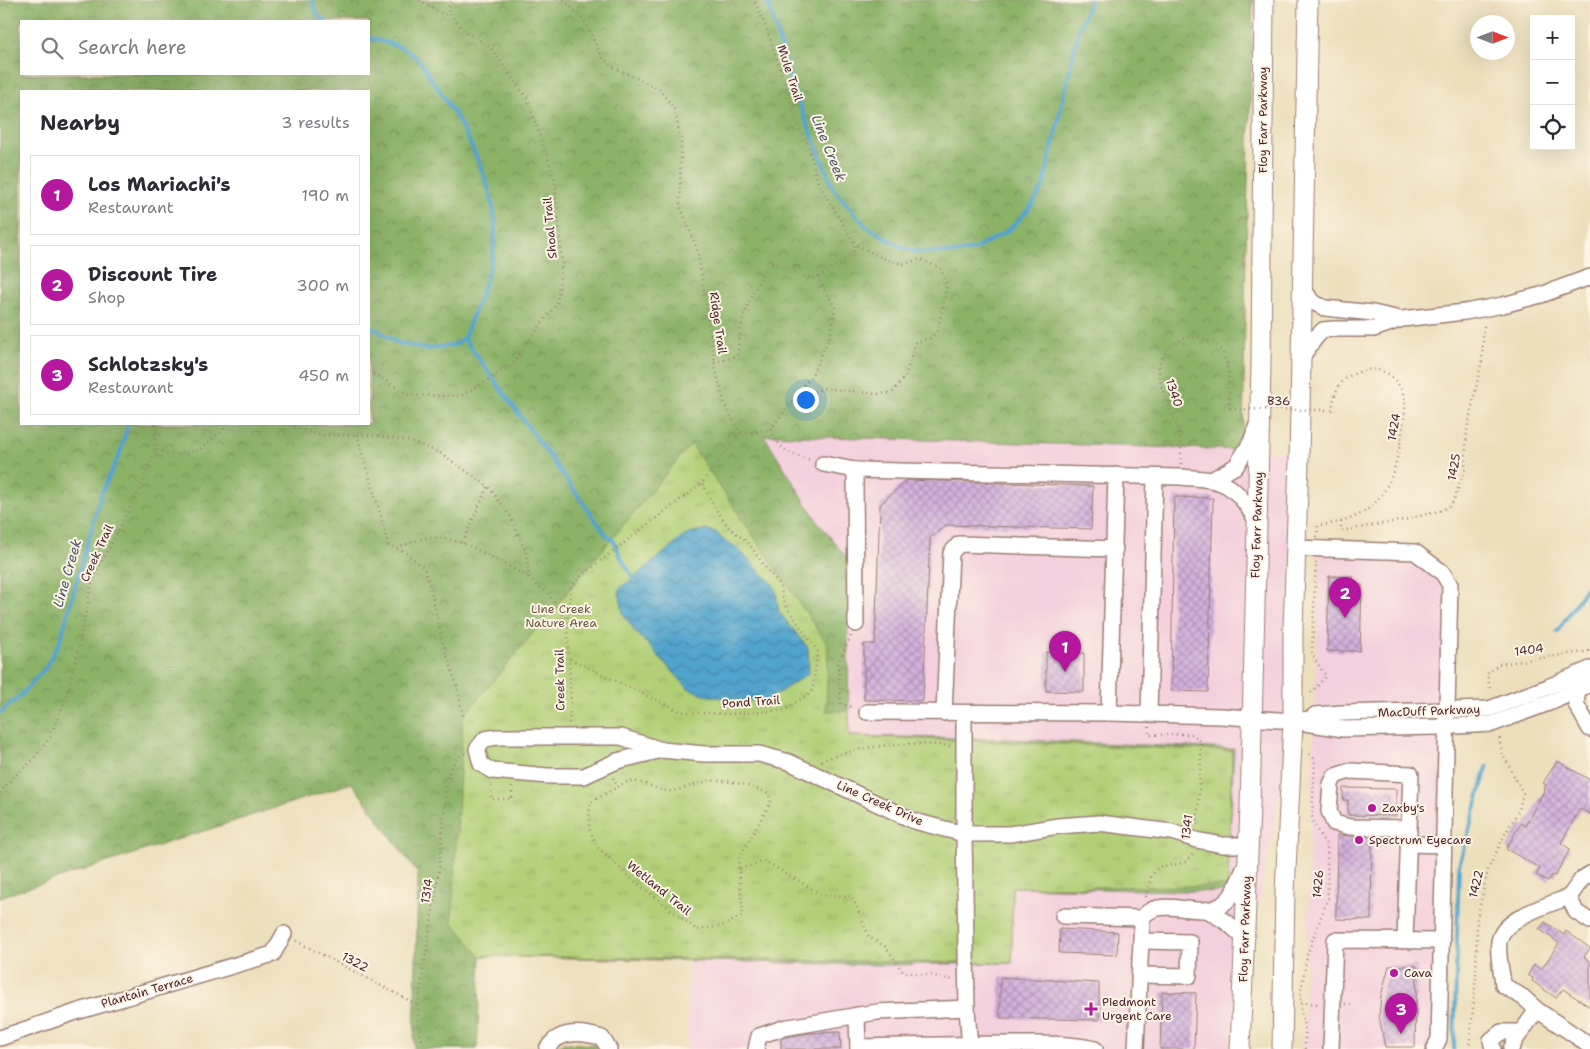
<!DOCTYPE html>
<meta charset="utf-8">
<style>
body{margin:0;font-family:"Shantell Sans",sans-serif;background:#f2f2f3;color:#2b2b33}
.controls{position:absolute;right:15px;top:15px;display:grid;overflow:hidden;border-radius:0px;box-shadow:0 5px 20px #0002}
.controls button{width:45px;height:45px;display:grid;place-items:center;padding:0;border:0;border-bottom:1px solid #e1e1e2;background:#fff;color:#2b2b33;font:25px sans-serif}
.compass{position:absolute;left:1470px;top:15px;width:45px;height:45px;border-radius:50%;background:#fff;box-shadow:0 5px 20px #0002;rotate:90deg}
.you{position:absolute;left:805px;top:399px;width:18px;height:18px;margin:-12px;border:4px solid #fff;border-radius:50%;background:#1a73e8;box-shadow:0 0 0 8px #1a73e833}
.badge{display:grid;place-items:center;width:32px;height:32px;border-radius:50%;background:#b5179e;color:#fff;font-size:16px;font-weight:700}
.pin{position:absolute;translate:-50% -41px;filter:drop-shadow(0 1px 2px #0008)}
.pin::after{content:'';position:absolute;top:26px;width:18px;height:15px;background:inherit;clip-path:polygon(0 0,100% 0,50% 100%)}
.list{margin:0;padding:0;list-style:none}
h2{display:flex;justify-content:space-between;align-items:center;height:65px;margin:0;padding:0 20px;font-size:21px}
h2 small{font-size:16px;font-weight:400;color:#7c7c81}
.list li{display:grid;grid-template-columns:32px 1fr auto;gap:15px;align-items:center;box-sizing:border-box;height:80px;margin:0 10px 10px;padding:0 10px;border:1px solid #e1e1e2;border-radius:0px}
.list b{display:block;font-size:19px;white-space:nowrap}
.list p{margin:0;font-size:16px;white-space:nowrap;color:#7c7c81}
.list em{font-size:16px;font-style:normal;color:#7c7c81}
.icon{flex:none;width:28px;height:28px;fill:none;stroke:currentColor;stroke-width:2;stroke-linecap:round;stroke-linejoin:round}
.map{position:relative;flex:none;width:1590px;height:1049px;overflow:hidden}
.search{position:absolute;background:#fff;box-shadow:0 5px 20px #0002;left:20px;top:20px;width:350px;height:55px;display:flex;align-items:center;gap:12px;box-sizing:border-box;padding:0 18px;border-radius:0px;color:#7c7c81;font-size:19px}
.panel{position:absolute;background:#fff;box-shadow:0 5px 20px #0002;left:20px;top:90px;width:350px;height:335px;border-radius:0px}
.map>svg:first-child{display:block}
</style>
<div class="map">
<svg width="1590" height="1049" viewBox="0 0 1590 1049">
<defs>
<pattern id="forest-crowns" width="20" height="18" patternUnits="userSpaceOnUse" patternTransform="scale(1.25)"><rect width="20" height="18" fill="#8cb267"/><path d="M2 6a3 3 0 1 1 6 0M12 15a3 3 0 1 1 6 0" fill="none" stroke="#749055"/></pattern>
<pattern id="park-tufts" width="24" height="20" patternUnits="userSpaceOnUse" patternTransform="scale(1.25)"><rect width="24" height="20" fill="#b1cf76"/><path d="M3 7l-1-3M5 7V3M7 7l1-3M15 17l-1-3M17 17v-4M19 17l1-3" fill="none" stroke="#9ab166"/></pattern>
<pattern id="water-waves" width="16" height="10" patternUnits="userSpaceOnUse" patternTransform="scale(1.25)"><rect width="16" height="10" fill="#51a4cd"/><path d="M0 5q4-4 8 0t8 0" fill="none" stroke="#4585a7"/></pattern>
<pattern id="building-cross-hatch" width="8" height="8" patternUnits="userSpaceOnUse" patternTransform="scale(1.25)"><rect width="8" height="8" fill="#d3b0dd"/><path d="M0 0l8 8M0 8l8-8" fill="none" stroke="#ad8fb3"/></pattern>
</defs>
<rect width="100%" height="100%" fill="#fcf5e5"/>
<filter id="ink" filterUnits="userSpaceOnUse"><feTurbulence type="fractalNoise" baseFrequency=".02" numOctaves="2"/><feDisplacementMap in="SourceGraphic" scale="10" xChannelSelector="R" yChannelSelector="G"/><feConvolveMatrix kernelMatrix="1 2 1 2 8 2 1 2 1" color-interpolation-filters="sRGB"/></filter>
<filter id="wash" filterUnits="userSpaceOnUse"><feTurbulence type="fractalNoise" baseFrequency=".0096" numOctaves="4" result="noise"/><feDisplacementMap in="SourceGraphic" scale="20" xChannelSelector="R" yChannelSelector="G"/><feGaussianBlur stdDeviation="1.12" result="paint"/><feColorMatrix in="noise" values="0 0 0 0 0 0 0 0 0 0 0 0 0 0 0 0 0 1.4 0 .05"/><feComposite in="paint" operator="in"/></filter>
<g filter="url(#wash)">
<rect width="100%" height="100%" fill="#eddfbc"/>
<g fill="#f4cfdd">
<polygon points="756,427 1289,452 1293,721 1270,845 1229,1049 688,1049 688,962 1012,963 1011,887 1227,891 1234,749 1008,739 849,736"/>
<polygon points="1320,540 1415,552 1450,585 1432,1049 1303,1049"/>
</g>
<g fill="url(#forest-crowns)" stroke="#6b6849" fill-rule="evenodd">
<path d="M0 0H1253L1246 250 1243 450 764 435 818 522 847 558 849 736 1008 739 1234 749 1227 892 1012 887V963L880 965 481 956 477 1049H414L418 874 352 783 0 897ZM21 21H369V74H21ZM21 91H369V424H21Z"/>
<polygon points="562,1043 595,1045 599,1049 556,1049"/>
</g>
<polygon fill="url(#park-tufts)" stroke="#7e7750" points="691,444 828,645 826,711 849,711 849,736 1232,751 1228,886 1012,887 1012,963 480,956 452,921 463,717"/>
<path fill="url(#water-waves)" stroke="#4e627c" d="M707 530 716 532 723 540 736 547 772 583 776 592 779 612 808 648 809 673 766 701 735 700 704 695 688 688 635 631 623 614 619 589 675 544C683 534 694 531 707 530Z"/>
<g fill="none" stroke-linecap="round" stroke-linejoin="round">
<g stroke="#51a4cd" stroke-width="4">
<polyline points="312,0 317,15 326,21"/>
<polyline points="765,0 770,8 791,83 834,190 866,226 899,246 917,252 956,253 975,249 1009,230 1029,209 1043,187 1079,29 1090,0"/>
<path d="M369 38C386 42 403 46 417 58 422 63 426 71 430 77 458 115 497 185 495 232 494 269 476 304 464 338L455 345 427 349 398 343 369 325"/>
<polyline points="464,338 607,536 614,541 621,558 633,577"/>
<polyline points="1557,632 1590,582"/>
<polyline points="0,713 21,695 46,667 60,641 101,494 120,453 128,424"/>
<polyline points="1454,1049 1459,865 1487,767"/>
</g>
</g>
<g id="blocks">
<g fill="url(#building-cross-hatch)">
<polygon points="906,480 1093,486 1091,529 946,525 930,538 923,701 864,700 864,644 875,644 880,505"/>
<polygon points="1174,497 1213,498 1208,692 1171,691"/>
<polygon points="1329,576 1353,577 1353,585 1362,585 1360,651 1327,651"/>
<polygon points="1046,652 1084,653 1084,692 1046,691"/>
<polygon points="1557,761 1590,780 1590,814 1580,809 1561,843 1570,849 1555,876 1552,875 1548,881 1536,875 1540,868 1506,849 1521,823 1525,826 1545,789 1544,788 1546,785 1543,783"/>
<polygon points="1343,788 1396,789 1396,816 1348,815 1348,800 1343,800"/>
<polygon points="1337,835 1372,837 1371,920 1336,919"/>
<polygon points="1545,922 1564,935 1566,931 1590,948 1584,957 1590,961 1590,1007 1563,989 1556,998 1532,981 1533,978 1528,975 1534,965 1541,970 1559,943 1539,929"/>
<polygon points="1060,929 1118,932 1117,955 1059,953"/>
<polygon points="1389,966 1417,966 1415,1047 1385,1047 1379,1016 1381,996"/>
<polygon points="1000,977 1099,983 1099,1020 1000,1018"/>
<polygon points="1162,992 1196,993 1194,1049 1160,1049"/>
<polygon points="840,1032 841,1049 781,1049 781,1039 785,1037 812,1033"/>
</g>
</g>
</g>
<g filter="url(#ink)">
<use href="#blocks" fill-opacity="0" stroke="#9c7f74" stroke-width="1"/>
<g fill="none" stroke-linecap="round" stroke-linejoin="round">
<defs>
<g id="minor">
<polyline points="1302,286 1312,302 1325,308 1373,313 1400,319"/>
<polyline points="1301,358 1316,337 1323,330 1333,329 1374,329 1402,319 1465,312 1503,305 1541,295 1590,277"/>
<path d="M823 464 855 470 1180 477C1225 480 1232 481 1256 520"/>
<polyline points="855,470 856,624"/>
<polyline points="1213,479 1236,466 1251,442 1257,425"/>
<polyline points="1296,548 1415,552 1442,572 1450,585 1439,1039 1434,1049"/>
<polyline points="1578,689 1576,704 1590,729"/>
<polyline points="867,712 1109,713 1220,716 1293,721 1343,729 1438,727 1492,724 1554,701 1590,684"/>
<polyline points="944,713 951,553 959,544 1115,549"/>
<polyline points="964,713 964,834 967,1008 970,1049"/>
<polyline points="1109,713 1116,475"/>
<polyline points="1149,714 1155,477"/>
<polyline points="1302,720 1310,719 1315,715 1342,713 1489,709 1548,687 1590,669"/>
<polyline points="662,750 617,761 584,776 548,776 492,771 481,764 477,749 485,739 497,737 621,737 662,750 704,754 759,754 789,762 914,821 964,834 1010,834 1058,826 1099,823 1172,832 1196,840 1223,845 1243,845 1248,847"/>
<polyline points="1408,844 1444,845"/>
<polyline points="1590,874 1582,879 1569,897 1576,912 1590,921"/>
<path d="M1569 897C1548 905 1502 918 1499 942 1497 954 1502 972 1503 985L1524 998 1537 1010 1579 1038 1590 1047"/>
<polyline points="1207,910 1229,924 1243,937"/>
<polyline points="1063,916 1142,918"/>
<path d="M1405 940C1407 885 1409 829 1411 774L1350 771 1335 776 1331 784 1329 811 1334 823 1350 827 1409 828"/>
<polyline points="1139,975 1189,976 1190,942 1141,941"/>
<polyline points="857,1015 858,1049"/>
<polyline points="0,1038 76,1012 273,954 284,934"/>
<path d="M858 1047C910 1046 963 1044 1015 1044 1041 1044 1070 1043 1095 1049"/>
<path d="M547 1049C559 1029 583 1032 602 1038L609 1049"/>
<polyline points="756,1049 759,1036 783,1028 877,1012 967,1008"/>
<path d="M1136 1049 1142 918C1146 913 1151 909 1158 908 1182 903 1212 922 1231 896 1237 886 1241 875 1246 864"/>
<polyline points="1331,1049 1335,940 1442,941"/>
<polyline points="1493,1049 1491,1040 1501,1032 1521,1032"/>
<polyline points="1511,1049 1516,1039 1537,1010"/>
</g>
<g id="major">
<polyline points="1240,1049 1250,807 1261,366 1264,0"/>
<polyline points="1282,1049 1285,892 1293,721 1293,629 1299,462 1308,0"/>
</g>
</defs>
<use href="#minor" stroke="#9c7f74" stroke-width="18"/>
<use href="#major" stroke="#9c7f74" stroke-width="21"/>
<g stroke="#9c7f74" stroke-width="2.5" stroke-dasharray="1 4" stroke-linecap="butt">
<polyline points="419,0 444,15 448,12"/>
<polyline points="564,0 584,20 602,57 613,67 659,89 675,110 681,143 680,205 698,252 716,372 725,405 740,433 702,483 582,575 571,587 567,622"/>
<polyline points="448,12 451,0"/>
<path d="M714 362 725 360 738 355C738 322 752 290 770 263L780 265 803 276 817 278 853 255 855 244 818 183 806 138 800 130 766 27 754 0"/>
<polyline points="369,371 409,395 461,396 512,365 533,334 557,304 562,262 555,180 527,98 489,46 464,31 448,12"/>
<polyline points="795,398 825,388 877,394 892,393 906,375 915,343 930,338 938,330 947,285 940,268 920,259 903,264 882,258 855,244"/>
<polyline points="290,424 297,428 321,435 371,435 410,441 440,453 488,486 510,516 527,555 529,577 534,583 548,593 567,622 571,702 569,723"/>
<path d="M770 430C782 451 787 453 810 460"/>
<polyline points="741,433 770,430 812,375 831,333 835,307 817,278"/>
<path d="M357 434C367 472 380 508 388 545L405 552 424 568 431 589 441 637 457 686 463 717"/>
<polyline points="155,450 156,424"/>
<path d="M1181 464C1181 451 1181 438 1177 426 1170 406 1158 389 1159 367 1159 363 1161 360 1163 356 1174 333 1207 330 1222 352 1233 370 1227 389 1230 409"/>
<polyline points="1341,522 1341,531 1404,520 1439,511 1449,507 1454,500 1465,469 1467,430 1482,360 1484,323"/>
<path d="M1317 537 1318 525C1378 521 1394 487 1402 432 1404 418 1408 404 1402 391 1399 384 1392 375 1384 372 1372 366 1351 372 1342 382 1335 390 1333 400 1332 410H1328"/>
<path d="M463 543C470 523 480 506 488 486"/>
<path d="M397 548C406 545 417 539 427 538 460 534 500 563 529 577"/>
<polyline points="851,636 838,663 841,704 854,708"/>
<polyline points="570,659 681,712 729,714 784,710 812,692 818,652 786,606 778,582 766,568 750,545 728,526 717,511 702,483"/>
<polyline points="1490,688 1487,674 1499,664 1590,651"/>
<polyline points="1311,693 1326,676 1315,660 1312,651 1316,562"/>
<polyline points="1149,727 1149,735 1192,734 1200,740 1201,757 1197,826"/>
<path d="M821 761C860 745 908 741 950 746"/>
<path d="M613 778 617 787C638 773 649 790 669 791 681 791 695 783 707 781 729 779 748 785 768 793L771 802 738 860 743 915 725 925 697 930 632 879 598 848 589 828 590 803 617 787"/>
<polyline points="491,786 491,799 512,799 512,787"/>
<polyline points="0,793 13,777 31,762 50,737 66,699 79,647 92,580 140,489 155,450 172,454 199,450 230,424"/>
<polyline points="740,869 765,861 822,895 852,896 869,937 886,947 903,972 929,975 953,980"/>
<polyline points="1146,897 1151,877 1158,867 1183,863 1191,857 1192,854"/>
<polyline points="296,941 418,1005"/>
<polyline points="1301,1003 1319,1004"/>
<polyline points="1345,1004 1355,1005"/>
<path d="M426 1049 420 1036 418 1023V1005L439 870 447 780C450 769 453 758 465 753"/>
<polyline points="1305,1049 1305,1031 1301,1012 1301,992 1307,955 1328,898 1327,846 1315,827 1312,816 1315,759 1309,754"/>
<polyline points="1469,1049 1476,978 1477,919 1488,870 1505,834 1519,810 1523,793 1502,753 1499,737"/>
</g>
<use href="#minor" stroke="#fff" stroke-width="15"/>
<use href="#major" stroke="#fff" stroke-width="19"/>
<polyline stroke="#9c7f74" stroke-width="2.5" stroke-dasharray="1 4" stroke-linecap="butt" points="1230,409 1328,410"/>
</g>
</g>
<g fill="#b5179e" stroke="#fcf5e5" stroke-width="2">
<circle cx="1372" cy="808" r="5"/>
<circle cx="1359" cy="840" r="5"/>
<circle cx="1394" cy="973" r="5"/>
<path d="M1088.5 1001.5h5v5h5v5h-5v5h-5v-5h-5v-5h5z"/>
</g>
<g text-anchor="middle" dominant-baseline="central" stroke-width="4" stroke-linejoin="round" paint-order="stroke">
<g font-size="12" fill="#4a1f2b" stroke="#fcf5e5">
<text transform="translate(790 73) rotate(72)">Mule Trail</text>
<text transform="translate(1263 120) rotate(-90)">Floy Farr Parkway</text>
<text transform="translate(550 228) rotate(-95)">Shoal Trail</text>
<text transform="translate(718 323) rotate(82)">Ridge Trail</text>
<text transform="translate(1174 393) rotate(71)">1340</text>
<text transform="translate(1279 401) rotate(1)">B36</text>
<text transform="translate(1394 427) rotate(-80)">1424</text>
<text transform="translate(1454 467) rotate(-80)">1425</text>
<text transform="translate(1257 525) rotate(-88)">Floy Farr Parkway</text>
<text transform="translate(97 553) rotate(-65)">Creek Trail</text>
<text transform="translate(1529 650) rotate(-8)">1404</text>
<text transform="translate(560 680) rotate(-91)">Creek Trail</text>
<text transform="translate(751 702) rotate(-4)">Pond Trail</text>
<text transform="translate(1429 711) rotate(-2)">MacDuff Parkway</text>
<text transform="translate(880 803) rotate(24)">Line Creek Drive</text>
<text transform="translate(1187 827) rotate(-83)">1341</text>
<text transform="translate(1318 884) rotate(-85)">1426</text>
<text transform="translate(1476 884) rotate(-77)">1422</text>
<text transform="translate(659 888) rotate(39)">Wetland Trail</text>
<text transform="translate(427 891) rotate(-81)">1314</text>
<text transform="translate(1245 929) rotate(-88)">Floy Farr Parkway</text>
<text transform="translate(355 962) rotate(28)">1322</text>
<text transform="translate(147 991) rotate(-16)">Plantain Terrace</text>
</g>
<g font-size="12" fill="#695442" stroke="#fcf5e5">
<text x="561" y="609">Line Creek<tspan x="561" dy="14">Nature Area</tspan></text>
</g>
<g font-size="12" fill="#4a1f2b" stroke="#fcf5e5" text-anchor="start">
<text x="1382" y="808">Zaxby's</text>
<text x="1369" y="840">Spectrum Eyecare</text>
<text x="1404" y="973">Cava</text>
<text x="1102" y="1002">Piedmont<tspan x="1102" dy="14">Urgent Care</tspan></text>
</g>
<g font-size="14" font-style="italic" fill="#4d546c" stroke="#fcf5e5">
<text transform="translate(829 148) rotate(68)">Line Creek</text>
<text transform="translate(67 573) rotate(-74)">Line Creek</text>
</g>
</g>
</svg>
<div class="controls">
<button>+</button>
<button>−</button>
<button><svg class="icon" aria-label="locate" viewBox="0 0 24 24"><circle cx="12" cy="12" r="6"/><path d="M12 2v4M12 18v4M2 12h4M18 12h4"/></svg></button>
</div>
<svg class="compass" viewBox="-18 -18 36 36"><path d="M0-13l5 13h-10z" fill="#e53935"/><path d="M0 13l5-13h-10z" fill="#7c7c81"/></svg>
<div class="you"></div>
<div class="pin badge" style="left:1065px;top:672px">1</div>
<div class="pin badge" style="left:1345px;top:618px">2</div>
<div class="pin badge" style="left:1401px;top:1034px">3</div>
<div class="search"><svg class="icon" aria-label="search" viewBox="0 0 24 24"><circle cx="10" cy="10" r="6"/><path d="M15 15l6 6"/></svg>Search here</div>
<section class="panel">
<h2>Nearby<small>3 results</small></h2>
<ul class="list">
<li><span class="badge">1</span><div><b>Los Mariachi's</b><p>Restaurant</p></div><em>190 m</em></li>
<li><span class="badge">2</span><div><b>Discount Tire</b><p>Shop</p></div><em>300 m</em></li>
<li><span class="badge">3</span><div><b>Schlotzsky's</b><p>Restaurant</p></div><em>450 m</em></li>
</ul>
</section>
</div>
